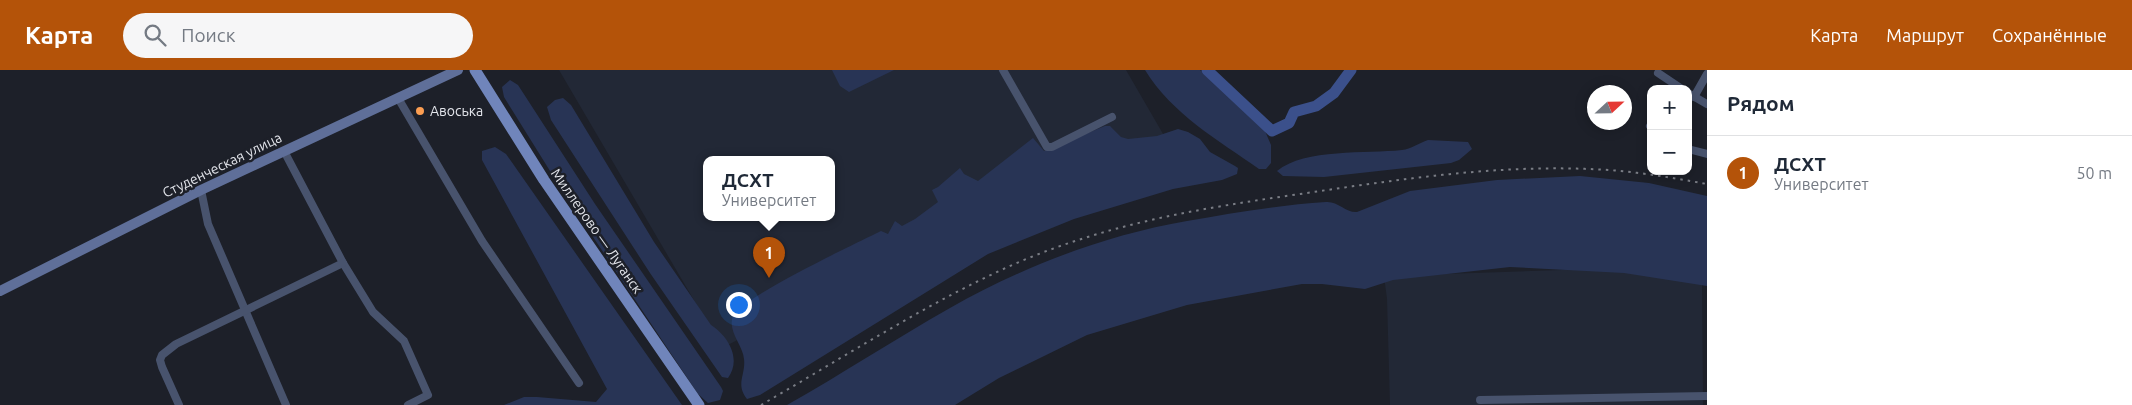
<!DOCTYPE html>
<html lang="ru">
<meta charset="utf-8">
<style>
body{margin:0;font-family:Ubuntu,sans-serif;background:#f6f6f7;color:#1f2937}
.controls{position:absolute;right:15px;top:15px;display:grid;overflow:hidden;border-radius:10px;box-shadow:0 2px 12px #0003}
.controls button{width:45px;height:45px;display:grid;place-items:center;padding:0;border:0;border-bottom:1px solid #e0e1e3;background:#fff;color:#1f2937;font:25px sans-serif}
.compass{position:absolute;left:1587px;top:15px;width:45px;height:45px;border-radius:50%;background:#fff;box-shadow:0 2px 12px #0003;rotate:68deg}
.you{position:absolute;left:738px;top:234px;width:18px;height:18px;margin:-12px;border:4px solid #fff;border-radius:50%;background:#1a73e8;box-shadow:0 0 0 8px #1a73e833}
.badge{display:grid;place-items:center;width:32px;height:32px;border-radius:50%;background:#b45309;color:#fff;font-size:16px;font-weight:700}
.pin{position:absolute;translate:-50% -41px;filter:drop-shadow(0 1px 2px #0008)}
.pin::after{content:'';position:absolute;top:26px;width:18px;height:15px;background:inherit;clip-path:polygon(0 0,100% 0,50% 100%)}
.popup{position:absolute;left:703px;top:86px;width:132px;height:65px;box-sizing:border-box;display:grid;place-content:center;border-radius:10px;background:#fff;filter:drop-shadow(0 1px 4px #0005);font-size:16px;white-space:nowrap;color:#747a83}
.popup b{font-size:19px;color:#1f2937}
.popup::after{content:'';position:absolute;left:50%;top:100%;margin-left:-10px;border:10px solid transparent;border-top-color:#fff}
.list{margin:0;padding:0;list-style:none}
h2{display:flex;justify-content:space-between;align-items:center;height:65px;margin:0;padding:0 20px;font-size:21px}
h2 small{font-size:16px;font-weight:400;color:#747a83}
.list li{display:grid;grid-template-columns:32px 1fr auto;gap:15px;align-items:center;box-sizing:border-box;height:75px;padding:0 20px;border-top:1px solid #e0e1e3}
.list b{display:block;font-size:19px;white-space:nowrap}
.list p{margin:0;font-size:16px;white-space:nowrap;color:#747a83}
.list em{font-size:16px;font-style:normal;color:#747a83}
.icon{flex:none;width:28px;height:28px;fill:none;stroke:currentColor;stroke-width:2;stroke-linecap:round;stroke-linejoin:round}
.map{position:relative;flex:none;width:1707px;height:335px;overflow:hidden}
header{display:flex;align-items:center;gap:30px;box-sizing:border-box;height:70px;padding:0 25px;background:#b45309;color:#fff}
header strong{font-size:24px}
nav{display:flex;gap:28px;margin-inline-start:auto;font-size:18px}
.search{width:350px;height:45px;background:#f6f6f7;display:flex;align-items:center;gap:12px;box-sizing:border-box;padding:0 18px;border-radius:28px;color:#747a83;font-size:19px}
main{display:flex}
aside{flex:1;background:#fff}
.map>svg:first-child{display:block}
</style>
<header>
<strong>Карта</strong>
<div class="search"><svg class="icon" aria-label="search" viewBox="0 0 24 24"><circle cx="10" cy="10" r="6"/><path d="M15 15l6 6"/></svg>Поиск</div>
<nav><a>Карта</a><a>Маршрут</a><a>Сохранённые</a></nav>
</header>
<main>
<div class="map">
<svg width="1707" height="335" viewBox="0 0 1707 335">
<rect width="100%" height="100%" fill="#1d2029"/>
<g fill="#222836" fill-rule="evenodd">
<path d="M559 0H1126L1177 88 991 138 722 278ZM706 89H832V147H706Z"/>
<polygon points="1621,198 1702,211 1703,335 1390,335 1387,229 1384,206"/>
</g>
<g fill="#283455">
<polygon points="832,0 894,0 849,22 840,16"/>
<path d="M1145 0H1200L1262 54 1271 75V93L1266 99H1259C1218 70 1172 44 1145 0Z"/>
<polygon points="510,10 518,15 595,134 721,317 723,321 720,330 708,333 698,324 565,125 504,27 502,17"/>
<path d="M563 28 571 35 654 172 711 255C728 266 742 289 728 308L722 307 650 203 551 50 547 37 555 30Z"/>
<path d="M1105 56H1110L1121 67 1128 69 1157 66 1178 59 1188 62 1200 69 1210 82 1235 96 1238 98 1237 104 1222 110 1173 119 1074 149 988 184 760 325 747 329C735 314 746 305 744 289 743 275 727 261 733 246 740 228 859 172 881 161L888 164 895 151 902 156 915 149 938 132 932 120 938 117 960 98 964 104 978 111 1033 68 1044 81Z"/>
<path d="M1428 70 1468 72 1472 79 1459 90 1451 93 1324 107 1283 106 1277 101C1305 78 1367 84 1402 80 1411 79 1419 73 1428 70Z"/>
<polygon points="495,77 506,84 682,335 504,335 524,327 537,327 596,332 607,319 482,90 482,81"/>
<path d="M1580 106 1649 113 1707 126V216L1624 203 1510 197 1393 210 1365 219 1322 214H1302L1187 235 1087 265 999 308 955 335H787C842 304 895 269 950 238 1022 197 1105 165 1187 151 1232 143 1280 135 1326 132 1338 131 1346 143 1357 142L1410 121 1497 110Z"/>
</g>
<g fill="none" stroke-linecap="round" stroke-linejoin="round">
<polyline stroke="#3b508b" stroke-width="11" points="1207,0 1272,61 1289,53 1294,42 1316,36 1334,23 1351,0"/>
<g stroke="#48536d" stroke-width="8">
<polyline points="1003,0 1047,77 1052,77 1112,47"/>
<polyline points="1658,3 1682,19"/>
<polyline points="1688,23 1707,34"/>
<polyline points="1694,27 1707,4"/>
<polyline points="398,28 482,171 579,313"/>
<polyline points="1650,56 1651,57"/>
<polyline points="1688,79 1707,84"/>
<polyline points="284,81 343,193 373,242 404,271 428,325 408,335"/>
<polyline points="201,120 208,154 286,335"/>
<polyline points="1480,330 1707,326"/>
<polyline points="179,335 162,297 160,290 162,285 176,274 343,193"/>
</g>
<polyline stroke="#5f6f99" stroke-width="10" points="0,221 201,120 458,0"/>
<polyline stroke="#7085bb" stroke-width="11" points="475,0 544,110 699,335"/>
<path stroke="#7a7d85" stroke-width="2" stroke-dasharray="2.5 5" stroke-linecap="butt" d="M761 335C846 286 930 231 1019 192 1111 153 1202 138 1300 124 1395 110 1492 95 1588 99 1628 100 1668 107 1707 114"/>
</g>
<circle fill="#fc9e52" stroke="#1d2029" stroke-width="2" cx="420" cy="41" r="5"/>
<g text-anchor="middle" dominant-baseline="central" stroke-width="5" stroke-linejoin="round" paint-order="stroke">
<g font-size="14" fill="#e3e5eb" stroke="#1d2029" text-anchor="start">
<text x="430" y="41">Авоська</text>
</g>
<g font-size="14" fill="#e3e5eb" stroke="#1d2029">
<text transform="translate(222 95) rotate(-26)">Студенческая улица</text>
<text transform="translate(597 161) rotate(55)">Миллерово — Луганск</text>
</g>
</g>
</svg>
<div class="controls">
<button>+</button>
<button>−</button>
</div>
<svg class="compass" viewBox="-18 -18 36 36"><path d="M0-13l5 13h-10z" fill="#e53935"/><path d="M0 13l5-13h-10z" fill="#747a83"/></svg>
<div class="you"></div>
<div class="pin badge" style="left:769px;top:208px">1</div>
<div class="popup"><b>ДСХТ</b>Университет</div>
</div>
<aside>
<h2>Рядом<small></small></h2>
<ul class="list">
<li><span class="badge">1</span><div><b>ДСХТ</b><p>Университет</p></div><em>50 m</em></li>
</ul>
</aside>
</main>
